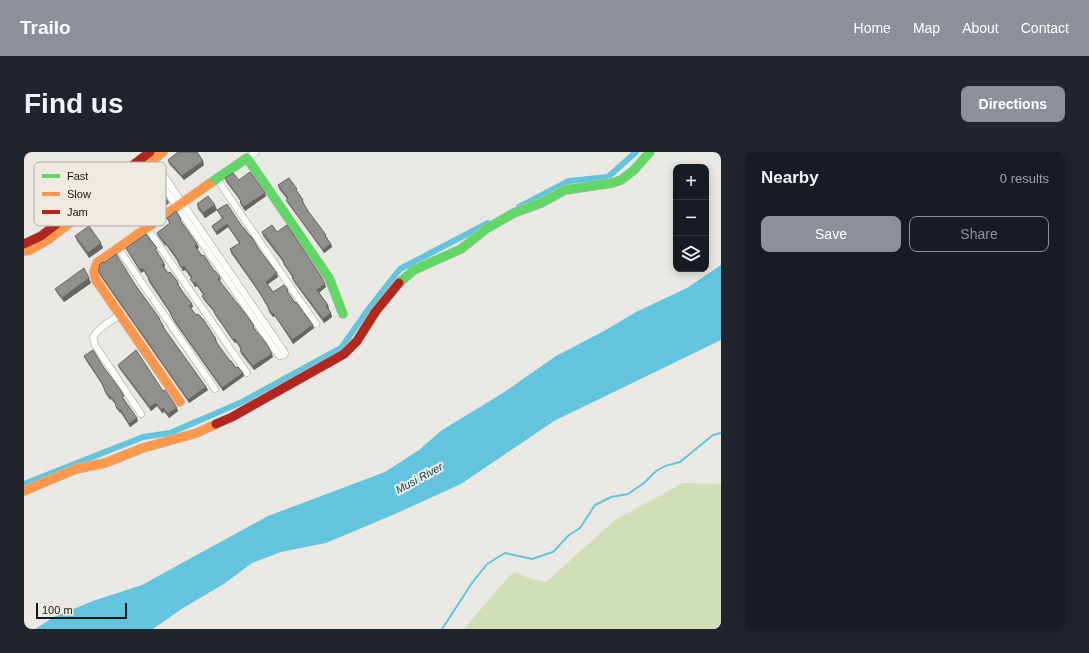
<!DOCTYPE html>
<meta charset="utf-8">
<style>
body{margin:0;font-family:Helvetica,sans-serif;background:#20242c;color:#f1f3f6}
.controls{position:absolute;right:12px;top:12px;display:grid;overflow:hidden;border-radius:8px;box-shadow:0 2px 10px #0003}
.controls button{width:36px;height:36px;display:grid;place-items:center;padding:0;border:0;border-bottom:1px solid #363941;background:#171b24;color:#f1f3f6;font:20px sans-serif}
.scale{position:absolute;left:12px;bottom:10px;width:91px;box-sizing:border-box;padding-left:4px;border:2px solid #191915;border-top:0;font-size:11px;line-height:14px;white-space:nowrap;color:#191915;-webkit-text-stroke:3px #edeadf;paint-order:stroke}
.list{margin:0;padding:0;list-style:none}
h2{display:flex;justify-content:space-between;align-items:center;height:52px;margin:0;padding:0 16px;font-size:17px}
h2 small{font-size:13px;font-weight:400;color:#9ea1a6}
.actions{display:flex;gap:8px;padding:12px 16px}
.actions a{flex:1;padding:9px 0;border:1px solid #8c9099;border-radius:8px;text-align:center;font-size:14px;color:#8c9099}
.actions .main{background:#8c9099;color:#fff}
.icon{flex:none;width:22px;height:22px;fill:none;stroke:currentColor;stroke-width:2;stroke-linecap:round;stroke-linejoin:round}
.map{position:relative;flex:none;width:697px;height:477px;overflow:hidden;border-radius:8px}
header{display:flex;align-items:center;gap:24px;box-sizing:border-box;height:56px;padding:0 20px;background:#8c9099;color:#fff}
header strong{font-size:19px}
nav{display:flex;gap:22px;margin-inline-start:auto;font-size:14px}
.intro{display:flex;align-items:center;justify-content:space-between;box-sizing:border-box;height:96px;padding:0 24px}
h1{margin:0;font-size:28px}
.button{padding:10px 18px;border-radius:8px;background:#8c9099;color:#fff;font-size:14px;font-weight:700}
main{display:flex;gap:24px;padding:0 24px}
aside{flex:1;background:#171b24;border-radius:8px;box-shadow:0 2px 10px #0003}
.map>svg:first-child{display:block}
</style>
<header>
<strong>Trailo</strong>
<nav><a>Home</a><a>Map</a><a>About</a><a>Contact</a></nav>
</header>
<div class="intro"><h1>Find us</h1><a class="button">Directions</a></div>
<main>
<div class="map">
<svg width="697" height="477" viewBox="0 0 697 477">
<rect width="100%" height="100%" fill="#eae8e2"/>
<polygon fill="#d0dfb5" points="659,331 697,332 697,477 440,477 486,423 493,420 504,426 522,430 591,368"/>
<polygon fill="#62c5dd" points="697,113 697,188 530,269 437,332 371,362 302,391 257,400 228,411 200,432 159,456 129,477 11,477 30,465 69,449 118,433 244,364 361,320 395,298 418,278 479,241 532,204 580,179 612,160 663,136"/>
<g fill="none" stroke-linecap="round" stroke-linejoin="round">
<polyline stroke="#62c5dd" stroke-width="2" points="418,477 448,431 463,412 481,401 508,407 529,400 545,383 556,376 571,353 587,345 604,342 620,331 632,319 641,314 656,310 689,283 697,281"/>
<g stroke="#62c5dd" stroke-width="6">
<polyline points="495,55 545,29 584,25 612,0"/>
<polyline points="0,332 119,285 146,281 218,250 317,196 346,155 376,117 464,71"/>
</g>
<defs>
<g id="street">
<polyline points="223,6 232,0"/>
<polyline points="124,12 254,202 256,204 260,203 261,201 259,198 129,8"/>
<polyline points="193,27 292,172"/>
<polyline points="123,76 223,221"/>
<polyline points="94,96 191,237"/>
<path d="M96 163C86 170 75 175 69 185L71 193 117 262"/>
</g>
<g id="fast">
<polyline points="185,32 223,6 305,126 319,162"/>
<polyline points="375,131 390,118 437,97 462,77 490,61 517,51 541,38 588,31 597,28 610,18 626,0"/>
</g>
<g id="slow">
<polyline points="0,99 6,98 25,87 139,0"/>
<polyline points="156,250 72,128 70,120 73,111 185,32"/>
<polyline points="0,339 52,317 81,311 119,296 173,281 192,272"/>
</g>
<g id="jam">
<polyline points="0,92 17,84 126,0"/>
<polyline points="192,272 208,265 320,202 333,189 352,159 375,131"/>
</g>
</defs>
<use href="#street" stroke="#c5c4c0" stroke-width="8"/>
<use href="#fast" stroke="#c5c4c0" stroke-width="10"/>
<use href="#slow" stroke="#c5c4c0" stroke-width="10"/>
<use href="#jam" stroke="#c5c4c0" stroke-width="10"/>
<use href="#street" stroke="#fcfcfb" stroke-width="6"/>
<use href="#fast" stroke="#63d668" stroke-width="9"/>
<use href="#slow" stroke="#ff974d" stroke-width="9"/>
<use href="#jam" stroke="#b3261e" stroke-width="9"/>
</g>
<g fill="#7d7c78">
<polygon points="144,8 180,13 160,28 145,12"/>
<polygon points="201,26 215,28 241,41 242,44 221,59 217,53 216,50 217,49 202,30"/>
<polygon points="116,32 145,51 136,58 134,55 111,72 98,54 97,49 117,35"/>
<polygon points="254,33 274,40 280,51 280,52 284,59 304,87 303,87 307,92 308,95 300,101 264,51 262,48 263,47 255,37"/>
<polygon points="173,52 193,58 181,66 174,57"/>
<polygon points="193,58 219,76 236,99 254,125 243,132 249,140 265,142 290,176 269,192 251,164 249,165 245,160 244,156 236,142 207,101 206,97 215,91 204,75 193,83 189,77 188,74 198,67 195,61"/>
<polygon points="143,66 158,70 173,92 175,96 173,97 190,119 196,125 197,128 196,129 231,177 249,205 230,218 217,202 216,198 217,198 212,190 211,191 191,163 190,160 179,147 178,144 179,143 173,134 171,135 168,130 166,127 167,126 161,118 159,119 155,113 154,110 142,93 141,94 134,84 133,81 146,72"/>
<polygon points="238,80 253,80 302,135 295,141 305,156 304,157 308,165 300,171 270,130 269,126 260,113 259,110 239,84"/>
<polygon points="51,84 79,96 65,106 53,89"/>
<polygon points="102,96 134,99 133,100 140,111 141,114 140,115 144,121 154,130 155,134 158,139 168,152 169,155 167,156 172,163 192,187 193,190 193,191 195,194 206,209 220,224 199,239 151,171 147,164 146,161 125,130 124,126 120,119 117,121 104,100"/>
<polygon points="80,111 112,134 137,170 141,178 182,235 184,238 165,251 77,125 74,117 76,116 75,114"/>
<polygon points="67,131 40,150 33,141 31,137"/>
<polygon points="60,204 80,216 114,269 106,275 97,261 96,261 92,256 92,253 87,247 86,248 82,242 79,234 61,207"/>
<polygon points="94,213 139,239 154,259 145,266 140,260 138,261 133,254 127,259 95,216"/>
</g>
<g fill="#666562">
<polygon points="179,9 180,13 160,28 158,24"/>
<polygon points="241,41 242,44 221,59 220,55"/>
<polygon points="143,47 145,51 136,58 135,53"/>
<polygon points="133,51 134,55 111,72 110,67"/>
<polygon points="191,53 193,58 181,66 179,61"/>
<polygon points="84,59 86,62 77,68 76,65"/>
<polygon points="203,72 204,75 193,83 192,80"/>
<polygon points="77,91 79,96 65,106 64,101"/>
<polygon points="173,92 175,96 172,97 171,94"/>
<polygon points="307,92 308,95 300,101 299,98"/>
<polygon points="140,111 141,114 139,116 138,113"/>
<polygon points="160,114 161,118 159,119 158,116"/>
<polygon points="118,116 120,119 117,121 116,118"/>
<polygon points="253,121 254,125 243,133 242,130"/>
<polygon points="65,126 67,131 40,150 38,146"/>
<polygon points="171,130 173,134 171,135 170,132"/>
<polygon points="301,132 302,135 294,141 293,138"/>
<polygon points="168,152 169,155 166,157 165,154"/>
<polygon points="304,153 305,156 303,157 302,154"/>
<polygon points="249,161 251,164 249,165 248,162"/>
<polygon points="307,161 308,165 300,171 299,167"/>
<polygon points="289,173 290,176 269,192 268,188"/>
<polygon points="211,187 212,190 211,191 209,188"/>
<polygon points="248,202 249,205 230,218 229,214"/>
<polygon points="219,221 220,224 199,239 198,236"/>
<polygon points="182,235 184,238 165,251 164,248"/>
<polygon points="132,251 133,254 127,259 126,255"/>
<polygon points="139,256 140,260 138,261 137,258"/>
<polygon points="153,256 154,259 145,266 144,262"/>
<polygon points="113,266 114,269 106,275 105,272"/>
</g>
<g fill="#91908c" stroke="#666562">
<polygon points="154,0 173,0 179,9 158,24 144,8"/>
<polygon points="226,20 241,41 220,55 216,50 217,49 201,26 209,21 215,28"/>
<polygon points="128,24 143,47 135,53 133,51 110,67 97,49 118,35 116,32"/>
<polygon points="265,26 273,37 272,38 279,48 278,49 284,59 302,83 301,84 307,92 299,98 262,48 264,46 254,33"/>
<polygon points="184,44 191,53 179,61 173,52"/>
<polygon points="203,52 219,76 220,76 226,84 227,84 236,99 253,121 242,130 249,140 260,133 264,138 263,139 271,151 272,150 289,173 268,188 249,161 248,162 244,156 245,156 234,138 206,97 216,91 203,72 192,80 188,74 199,66 193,58"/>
<polygon points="152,59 157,67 156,68 173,92 171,94 178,104 180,103 190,119 191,119 196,125 194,127 224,165 230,174 229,175 242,191 248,202 229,214 216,198 218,197 211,187 209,188 190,160 191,160 178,144 180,142 171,130 170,132 166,127 168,125 160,114 158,116 154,110 155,109 141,90 140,90 133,81 146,71 143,66"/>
<polygon points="248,73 253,80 263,73 298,126 301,132 293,138 304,153 302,154 307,161 299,167 268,126 270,126 259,110 260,109 238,80"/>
<polygon points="65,74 77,91 64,101 51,84"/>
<polygon points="122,82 133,96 131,97 140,111 138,113 144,121 146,120 154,130 153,131 158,139 168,152 165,154 172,163 174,162 179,167 192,187 191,188 195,194 206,209 207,209 212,216 214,215 219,221 198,236 150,168 146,161 147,161 124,126 125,126 118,116 116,118 102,96"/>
<polygon points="92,102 112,134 136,167 135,167 140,175 139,175 182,235 164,248 76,122 74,117 76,115 75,114 76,112 79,110 80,111"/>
<polygon points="60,116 65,126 38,146 31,137"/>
<polygon points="69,198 80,216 96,237 100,244 98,245 113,266 105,272 96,257 95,258 91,253 92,252 86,244 85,245 81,239 78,231 60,204"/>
<polygon points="112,198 139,239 141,238 153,256 144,262 139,256 137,258 132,251 126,255 94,213"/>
</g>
<g text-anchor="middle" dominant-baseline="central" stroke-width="4" stroke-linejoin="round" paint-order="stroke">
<g font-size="11" font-style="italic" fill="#0c4655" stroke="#edeadf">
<text transform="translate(395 326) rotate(-29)">Musi River</text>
</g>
</g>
<rect x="10" y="10" width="132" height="64" rx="6" fill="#edeadf" stroke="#adaba2" stroke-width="1"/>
<rect x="18" y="22" width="18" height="4" fill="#63d668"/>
<rect x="18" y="40" width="18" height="4" fill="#ff974d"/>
<rect x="18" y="58" width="18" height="4" fill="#b3261e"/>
<g font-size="11" fill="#191915">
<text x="43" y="28">Fast</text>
<text x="43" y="46">Slow</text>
<text x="43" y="64">Jam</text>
</g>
</svg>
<div class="controls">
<button>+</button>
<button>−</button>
<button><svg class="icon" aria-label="layers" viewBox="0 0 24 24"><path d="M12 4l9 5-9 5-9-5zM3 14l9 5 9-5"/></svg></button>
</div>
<div class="scale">100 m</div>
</div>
<aside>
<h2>Nearby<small>0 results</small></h2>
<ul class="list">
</ul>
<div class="actions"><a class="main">Save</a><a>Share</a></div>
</aside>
</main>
